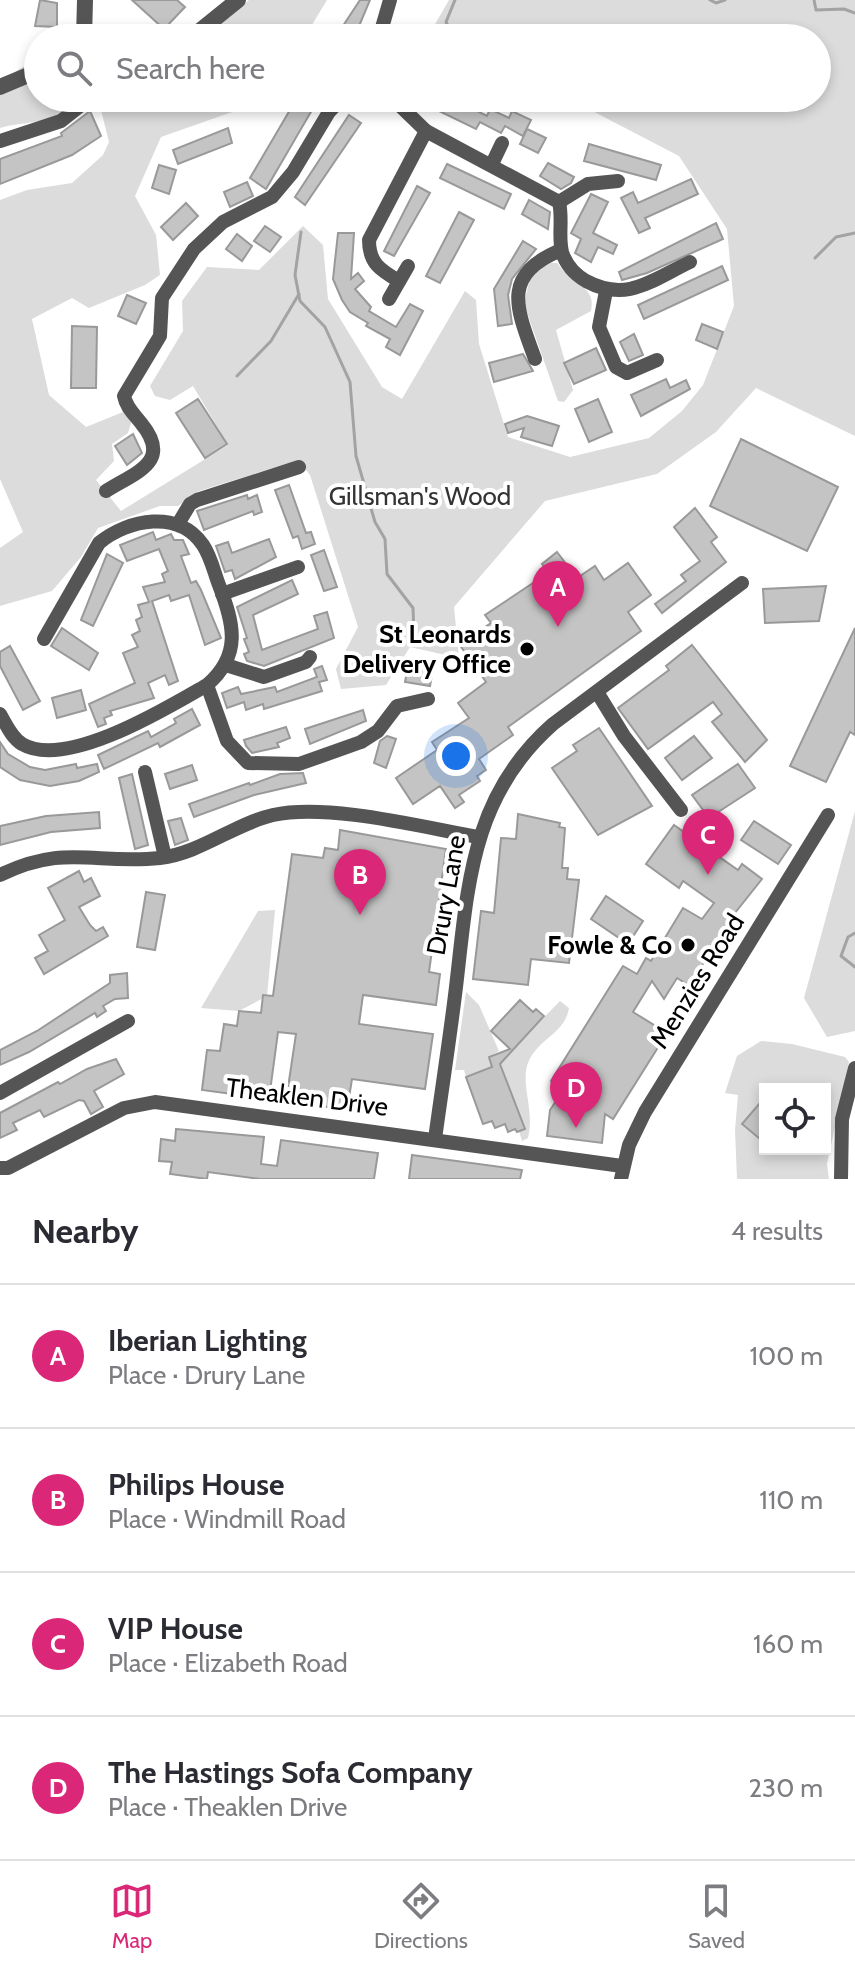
<!DOCTYPE html>
<meta charset="utf-8">
<style>
body{margin:0;font-family:Cabin,sans-serif;background:#f2f2f3;color:#2b2b33}
.controls{position:absolute;right:24px;bottom:24px;display:grid;overflow:hidden;border-radius:0px;box-shadow:0 4px 12px #0003}
.controls button{width:72px;height:72px;display:grid;place-items:center;padding:0;border:0;border-bottom:2px solid #e1e1e2;background:#fff;color:#2b2b33;font:40px sans-serif}
.you{position:absolute;left:456px;top:756px;width:28px;height:28px;margin:-20px;border:6px solid #fff;border-radius:50%;background:#1a73e8;box-shadow:0 0 0 12px #1a73e833}
.badge{display:grid;place-items:center;width:52px;height:52px;border-radius:50%;background:#db2777;color:#fff;font-size:26px;font-weight:700}
.pin{position:absolute;translate:-50% -66px;filter:drop-shadow(0 2px 4px #0008)}
.pin::after{content:'';position:absolute;top:42px;width:28px;height:24px;background:inherit;clip-path:polygon(0 0,100% 0,50% 100%)}
.list{margin:0;padding:0;list-style:none}
h2{display:flex;justify-content:space-between;align-items:center;height:104px;margin:0;padding:0 32px;font-size:34px}
h2 small{font-size:26px;font-weight:400;color:#7c7c81}
.list li{display:grid;grid-template-columns:52px 1fr auto;gap:24px;align-items:center;box-sizing:border-box;height:144px;padding:0 32px;border-top:2px solid #e1e1e2}
.list b{display:block;font-size:30px;white-space:nowrap}
.list p{margin:0;font-size:26px;white-space:nowrap;color:#7c7c81}
.list em{font-size:26px;font-style:normal;color:#7c7c81}
.icon{flex:none;width:44px;height:44px;fill:none;stroke:currentColor;stroke-width:2;stroke-linecap:round;stroke-linejoin:round}
.map{position:relative;flex:none;width:855px;height:1179px;overflow:hidden}
.search{position:absolute;background:#fff;box-shadow:0 4px 12px #0003;left:24px;right:24px;top:24px;height:88px;display:flex;align-items:center;gap:20px;box-sizing:border-box;padding:0 28px;border-radius:44px;color:#7c7c81;font-size:30px}
.sheet{height:680px;background:#fff}
nav{display:flex;justify-content:space-around;align-items:center;box-sizing:border-box;height:112px;border-top:2px solid #e1e1e2;background:#fff;font-size:22px;color:#7c7c81}
nav a{display:grid;justify-items:center;gap:4px}
nav .on{color:#db2777}
.map>svg:first-child{display:block}
</style>
<div class="map">
<svg width="855" height="1179" viewBox="0 0 855 1179">
<rect width="100%" height="100%" fill="#fff"/>
<g fill="#dcdcdc" fill-rule="evenodd">
<polygon points="249,0 327,0 304,38 202,38"/>
<polygon points="449,0 855,0 855,436 756,388 716,432 657,474 545,501 454,607 459,658 410,647 386,685 341,689 336,669 358,627 310,475 298,460 199,491 178,506 160,506 98,528 81,557 52,591 0,606 0,548 23,532 0,479 0,200 27,190 72,183 103,155 109,142 98,98 257,98 235,111 161,137 135,196 156,235 160,275 145,285 89,308 72,298 32,319 49,395 86,427 123,412 132,420 128,433 112,444 114,461 96,480 121,511 228,445 193,386 170,400 155,396 150,386 183,331 182,301 207,267 259,270 303,226 323,245 328,299 382,387 402,399 465,291 476,300 479,344 508,437 570,457 649,438 682,411 703,385 734,306 727,229 679,156 579,104 522,98 817,98 817,38 427,38"/>
<path d="M38 57V98H71L69 109C44 125 25 121 0 128V82Z"/>
<path d="M551 263H557C573 285 597 287 591 311L556 330 573 390 564 402 558 401 524 304 531 273Z"/>
<polygon points="855,811 855,1031 827,1037 804,998"/>
<polygon points="275,910 267,996 239,1011 201,1008 258,911"/>
<polygon points="466,992 479,1005 499,1051 489,1057 492,1067 466,1077 464,1070 455,1070"/>
<path d="M560 1001 569 1008C565 1034 537 1039 528 1063 520 1084 535 1110 528 1138L522 1141 519 1131 525 1128 500 1062Z"/>
<path d="M761 1041 792 1044 845 1057 849 1062 827 1164 829 1179H737L735 1130 738 1095 725 1093 737 1056ZM765 1089H825V1149H765Z"/>
</g>
<g fill="none" stroke-linecap="round" stroke-linejoin="round">
<g stroke="#a3a3a3" stroke-width="3">
<polyline points="710,0 716,3 725,0"/>
<polyline points="814,0 816,10 844,9 855,13"/>
<polyline points="454,38 446,22 455,0"/>
<polyline points="301,232 295,275 300,301 325,327 350,382 356,456 375,522 385,539 387,574 413,608 414,636"/>
<polyline points="815,258 836,237 855,233"/>
<polyline points="237,376 271,341 299,294"/>
<polyline points="855,933 848,937 841,956 855,967"/>
</g>
</g>
<g fill="#c4c4c4" stroke="#999" stroke-width="2">
<polygon points="40,0 57,3 57,27 35,26"/>
<polygon points="132,0 177,0 185,7 164,29"/>
<polygon points="360,0 370,0 354,38 335,38"/>
<polygon points="297,98 319,98 266,189 250,178"/>
<polygon points="441,98 451,98 487,116 490,109 509,118 512,111 531,120 523,136 505,126 501,133 480,122 476,129 435,109"/>
<polygon points="90,111 101,136 72,155 0,184 0,159 62,136 61,133"/>
<polygon points="349,115 361,123 305,205 295,197"/>
<polygon points="228,128 232,143 178,164 173,150"/>
<polygon points="527,129 546,138 538,153 520,144"/>
<polygon points="589,144 661,165 656,180 584,161"/>
<polygon points="548,163 574,177 571,183 561,189 540,176"/>
<polygon points="447,164 511,194 504,209 440,178"/>
<polygon points="159,165 176,170 169,194 152,188"/>
<polygon points="691,179 698,194 645,218 650,228 639,233 621,198 633,192 638,203"/>
<polygon points="247,182 253,196 230,207 224,192"/>
<polygon points="417,186 430,193 394,256 384,251"/>
<polygon points="591,194 608,202 593,233 617,245 613,254 598,247 591,262 575,253 581,239 571,233"/>
<polygon points="529,200 550,212 548,229 522,214"/>
<polygon points="186,203 198,216 173,240 161,227"/>
<polygon points="459,212 474,220 440,283 426,276"/>
<polygon points="716,223 723,239 647,273 622,280 619,272"/>
<polygon points="265,226 281,237 270,252 254,241"/>
<polygon points="338,233 354,233 351,279 358,273 364,281 355,289 371,307 369,311 396,327 410,304 423,311 400,355 386,347 390,339 366,326 368,323 350,312 342,300 333,279"/>
<polygon points="237,234 252,246 242,261 226,249"/>
<polygon points="523,241 536,249 512,279 508,295 512,324 498,326 494,289"/>
<polygon points="722,266 728,280 644,319 638,305"/>
<polygon points="127,295 146,303 136,324 118,316"/>
<polygon points="702,324 723,332 717,349 696,340"/>
<polygon points="72,326 97,327 96,388 71,388"/>
<polygon points="634,334 643,355 629,361 620,342"/>
<polygon points="596,348 606,370 574,384 564,363"/>
<polygon points="523,354 533,371 494,382 489,363"/>
<polygon points="666,379 670,388 686,380 690,389 641,416 631,395"/>
<polygon points="198,399 227,444 205,458 176,413"/>
<polygon points="598,399 612,432 589,442 575,409"/>
<polygon points="527,416 559,426 552,446 521,437 524,428 508,433 505,424"/>
<polygon points="133,434 142,453 127,465 115,446"/>
<polygon points="741,439 838,487 807,551 710,506"/>
<polygon points="289,485 306,533 311,532 315,544 302,549 298,536 293,538 275,490"/>
<polygon points="247,495 248,499 257,495 262,512 254,515 253,511 204,530 197,511"/>
<polygon points="695,508 717,537 711,542 726,562 662,613 655,604 686,581 681,575 700,561 674,527"/>
<polygon points="153,532 156,540 171,534 174,540 183,540 189,554 181,556 191,583 196,581 201,590 221,638 205,645 189,595 171,601 169,595 152,601 178,681 169,685 165,675 148,683 154,698 110,711 112,715 104,718 106,724 98,727 89,704 135,683 123,653 138,647 132,635 140,631 136,620 142,617 138,605 149,602 143,587 165,582 162,574 168,571 159,549 127,561 120,545"/>
<polygon points="269,539 276,557 235,579 232,570 225,572 216,546 228,542 232,553"/>
<polygon points="324,550 337,587 324,591 311,555"/>
<polygon points="557,552 577,578 595,566 604,580 628,563 651,595 628,612 641,631 508,727 513,735 479,759 486,770 477,776 480,781 459,795 464,802 455,808 440,786 413,804 396,778 437,750 432,742 469,718 458,703 486,682 459,644 491,623 485,615 548,573 542,564"/>
<polygon points="107,554 123,563 93,626 81,620"/>
<polygon points="292,580 298,594 253,615 262,650 318,629 314,616 327,612 334,638 264,666 247,661 244,654 249,652 244,639 247,638 237,607"/>
<polygon points="826,586 819,621 765,623 763,589"/>
<polygon points="62,628 98,653 89,670 51,646"/>
<polygon points="855,628 855,735 850,732 826,782 790,766"/>
<polygon points="692,645 767,740 745,762 712,722 722,714 713,702 648,749 618,708 669,670 666,666"/>
<polygon points="10,646 40,701 23,710 0,666 0,652"/>
<polygon points="322,666 327,680 319,682 322,691 264,709 263,704 246,710 244,702 227,708 222,693 238,687 241,694 275,687 277,692 317,677 314,669"/>
<polygon points="408,666 433,669 430,686 405,682"/>
<polygon points="81,690 86,710 57,718 52,698"/>
<polygon points="192,709 200,725 160,747 158,743 104,769 98,755 148,731 151,737 176,723 174,719"/>
<polygon points="363,710 366,721 310,744 305,729"/>
<polygon points="286,727 290,738 277,743 279,747 252,753 246,746 244,740"/>
<polygon points="599,728 652,806 598,835 552,768 577,751 573,745"/>
<polygon points="387,736 396,739 386,768 374,763 380,741"/>
<polygon points="694,736 712,758 682,780 665,758"/>
<polygon points="0,742 8,754 30,767 45,770 76,764 77,768 97,764 99,772 79,781 50,786 20,780 0,767"/>
<polygon points="738,764 755,788 709,818 692,795"/>
<polygon points="192,765 197,780 170,789 165,774"/>
<polygon points="303,773 306,783 254,795 194,817 189,804 249,783 250,785 280,774"/>
<polygon points="132,774 148,845 135,849 119,778"/>
<polygon points="99,812 100,828 51,832 0,845 0,826 46,816"/>
<polygon points="518,814 560,823 559,827 565,828 562,868 568,868 567,879 579,880 569,963 531,959 528,985 473,979 481,911 494,913 501,838 516,839"/>
<polygon points="181,818 188,840 175,845 168,821"/>
<polygon points="754,821 791,845 778,864 741,840"/>
<polygon points="674,825 738,870 742,864 762,879 727,923 690,986 677,978 664,999 652,981 633,1012 667,1033 613,1119 605,1114 602,1143 547,1136 550,1110 564,1089 551,1081 623,966 637,974 646,958 651,961 683,908 702,919 714,903 683,881 679,888 646,864"/>
<polygon points="340,830 446,849 429,972 440,974 436,1005 363,995 359,1024 433,1034 425,1089 352,1079 347,1110 286,1101 296,1034 278,1032 269,1099 202,1090 207,1050 220,1051 224,1024 237,1026 239,1011 261,1013 263,995 273,996 292,854 323,858 325,848 338,850"/>
<polygon points="79,871 84,882 91,878 100,896 79,907 90,925 96,931 103,927 108,936 44,974 35,958 48,951 39,935 65,920 48,888"/>
<polygon points="146,892 165,895 155,950 137,947"/>
<polygon points="606,896 643,921 628,944 591,919"/>
<polygon points="127,973 128,998 115,999 103,1006 106,1011 97,1017 95,1013 29,1052 0,1065 0,1050 37,1031 110,983 110,975"/>
<polygon points="520,1000 533,1012 536,1009 544,1016 500,1064 525,1129 517,1132 515,1129 508,1132 505,1124 495,1128 492,1121 483,1124 466,1077 492,1067 489,1057 510,1049 491,1031"/>
<polygon points="116,1059 124,1074 94,1091 103,1107 91,1114 84,1101 79,1100 44,1117 40,1110 13,1123 17,1130 0,1138 0,1113 58,1082 60,1084 87,1069"/>
<polygon points="765,1097 765,1143 742,1124"/>
<polygon points="176,1129 264,1137 261,1164 277,1166 281,1140 378,1153 374,1179 260,1179 208,1172 207,1179 170,1174 172,1162 159,1161 161,1139 175,1141"/>
<polygon points="412,1155 522,1170 520,1179 409,1179"/>
</g>
<g fill="none" stroke-linecap="round" stroke-linejoin="round">
<g stroke="#555" stroke-width="14">
<polyline points="379,38 390,0"/>
<path d="M392 98 426 131 559 202C563 219 558 236 562 252 566 265 574 274 586 281 627 303 652 280 690 262"/>
<polyline points="0,141 61,121 90,98"/>
<polyline points="492,164 502,143"/>
<polyline points="559,202 588,184 618,181"/>
<path d="M399 281C380 270 369 263 369 240L426 131"/>
<polyline points="606,291 599,327 616,367 627,373 657,360"/>
<polyline points="389,299 408,266"/>
<path d="M535 359C516 307 501 275 561 250"/>
<path d="M106 491C136 472 173 462 141 423 134 414 126 407 124 396L160 336 162 298 194 249 223 222 272 197 293 172 329 112 342 98"/>
<polyline points="178,524 190,504 197,500 299,467"/>
<polyline points="222,594 298,567"/>
<polyline points="226,665 264,677 306,662 310,657"/>
<polyline points="207,685 227,741 248,763 299,764 361,742 378,731 397,706 428,699"/>
<polyline points="597,692 624,736 681,810"/>
<path d="M0 714C6 724 11 737 22 744 66 770 167 708 207 685 242 655 234 624 219 585 214 572 211 557 203 545 179 509 128 519 99 543L44 639"/>
<polyline points="145,772 165,857"/>
<path d="M0 875C66 843 95 865 160 858 201 853 234 824 273 815 328 803 422 827 478 837"/>
<polyline points="0,1093 128,1021"/>
<path d="M435 1139C442 1088 450 1037 456 987 468 885 471 796 553 724L742 583"/>
<polyline points="0,1168 8,1168 124,1108 155,1102 622,1166"/>
<polyline points="621,1179 629,1145 645,1112 828,815"/>
<polyline points="841,1179 842,1119 855,1068"/>
</g>
<g stroke="#555" stroke-width="16">
<polyline points="84,38 85,0"/>
<polyline points="191,38 238,0"/>
<polyline points="0,87 38,71"/>
</g>
</g>
<g fill="#000" stroke="#fff" stroke-width="3">
<circle cx="527" cy="649" r="8"/>
<circle cx="688" cy="945" r="8"/>
</g>
<g text-anchor="middle" dominant-baseline="central" stroke-width="8" stroke-linejoin="round" paint-order="stroke">
<g font-size="26" fill="#333" stroke="#fff">
<text x="420" y="496">Gillsman's Wood</text>
</g>
<g font-size="26" font-weight="bold" fill="#000" stroke="#fff" text-anchor="end">
<text x="511" y="634">St Leonards<tspan x="511" dy="30">Delivery Office</tspan></text>
<text x="672" y="945">Fowle &amp; Co</text>
</g>
<g font-size="26" fill="#000" stroke="#fff">
<text transform="translate(446 895) rotate(-80)">Drury Lane</text>
<text transform="translate(697 981) rotate(-58)">Menzies Road</text>
<text transform="translate(307 1097) rotate(7)">Theaklen Drive</text>
</g>
</g>
</svg>
<div class="controls">
<button><svg class="icon" aria-label="locate" viewBox="0 0 24 24"><circle cx="12" cy="12" r="6"/><path d="M12 2v4M12 18v4M2 12h4M18 12h4"/></svg></button>
</div>
<div class="you"></div>
<div class="pin badge" style="left:558px;top:627px">A</div>
<div class="pin badge" style="left:360px;top:915px">B</div>
<div class="pin badge" style="left:708px;top:875px">C</div>
<div class="pin badge" style="left:576px;top:1128px">D</div>
<div class="search"><svg class="icon" aria-label="search" viewBox="0 0 24 24"><circle cx="10" cy="10" r="6"/><path d="M15 15l6 6"/></svg>Search here</div>
</div>
<section class="sheet">
<h2>Nearby<small>4 results</small></h2>
<ul class="list">
<li><span class="badge">A</span><div><b>Iberian Lighting</b><p>Place · Drury Lane</p></div><em>100 m</em></li>
<li><span class="badge">B</span><div><b>Philips House</b><p>Place · Windmill Road</p></div><em>110 m</em></li>
<li><span class="badge">C</span><div><b>VIP House</b><p>Place · Elizabeth Road</p></div><em>160 m</em></li>
<li><span class="badge">D</span><div><b>The Hastings Sofa Company</b><p>Place · Theaklen Drive</p></div><em>230 m</em></li>
</ul>
</section>
<nav>
<a class="on"><svg class="icon" aria-label="map" viewBox="0 0 24 24"><path d="M3 6l6-2 6 2 6-2v14l-6 2-6-2-6 2zM9 4v14M15 6v14"/></svg>Map</a>
<a><svg class="icon" aria-label="directions" viewBox="0 0 24 24"><path d="M12 3l9 9-9 9-9-9zM9 14v-3h6M13 9l2 2-2 2"/></svg>Directions</a>
<a><svg class="icon" aria-label="saved" viewBox="0 0 24 24"><path d="M7 4h10v16l-5-4-5 4z"/></svg>Saved</a>
</nav>
